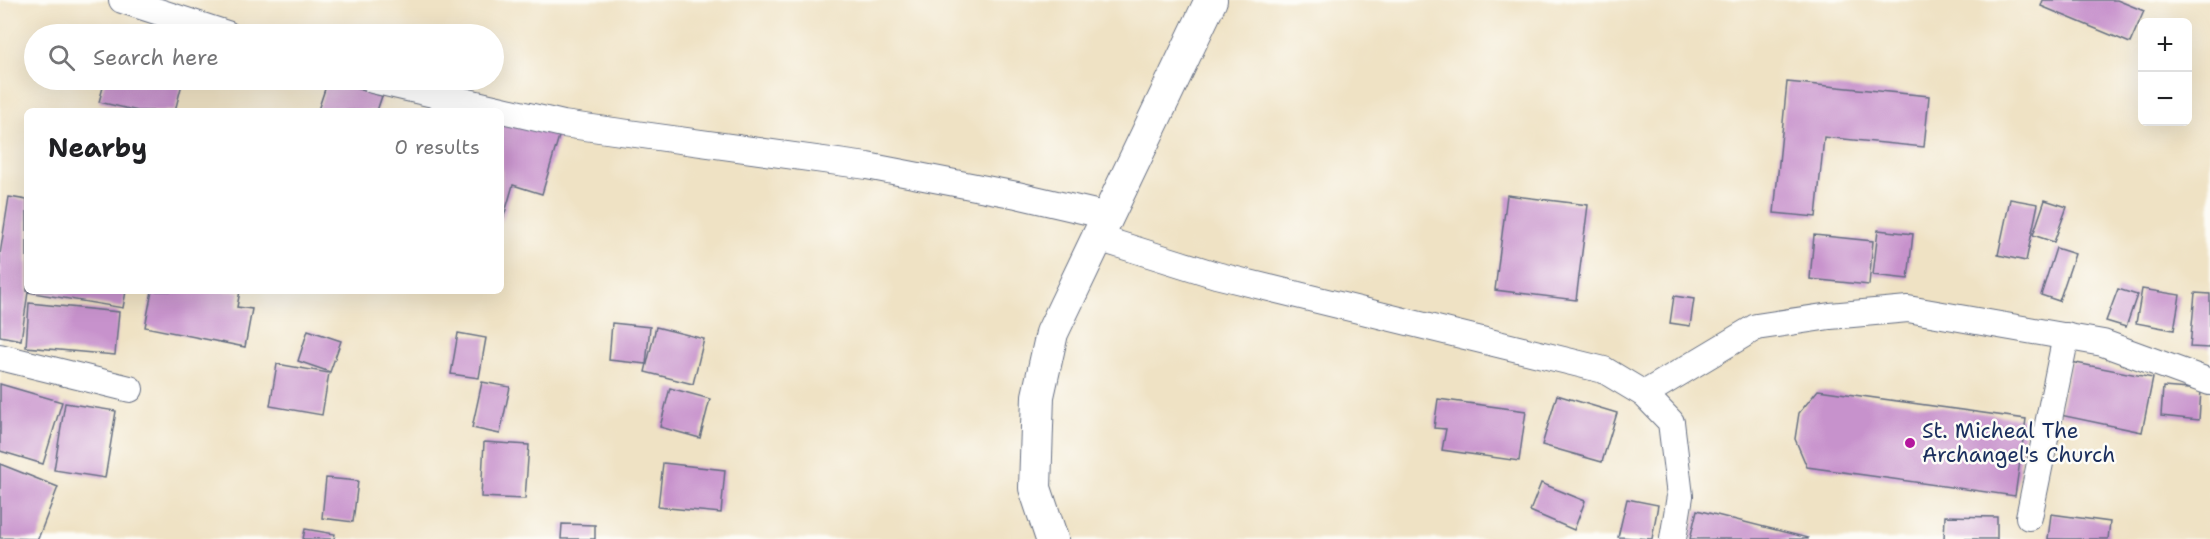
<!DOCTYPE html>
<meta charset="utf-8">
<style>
body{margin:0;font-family:"Shantell Sans",sans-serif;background:#f2f2f2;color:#202124}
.controls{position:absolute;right:18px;top:18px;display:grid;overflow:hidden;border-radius:9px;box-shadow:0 6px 24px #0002}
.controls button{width:54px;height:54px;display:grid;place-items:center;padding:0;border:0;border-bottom:2px solid #e0e0e0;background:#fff;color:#202124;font:30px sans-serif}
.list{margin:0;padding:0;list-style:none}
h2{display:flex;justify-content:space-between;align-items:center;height:78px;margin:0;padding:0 24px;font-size:26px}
h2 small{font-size:20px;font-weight:400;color:#757577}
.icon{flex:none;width:33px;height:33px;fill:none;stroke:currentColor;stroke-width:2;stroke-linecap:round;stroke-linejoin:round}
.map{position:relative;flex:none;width:2210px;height:539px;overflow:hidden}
.search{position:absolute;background:#fff;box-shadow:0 6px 24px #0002;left:24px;top:24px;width:480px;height:66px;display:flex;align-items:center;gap:15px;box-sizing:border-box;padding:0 21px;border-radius:33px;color:#757577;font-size:22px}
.panel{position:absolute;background:#fff;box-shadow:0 6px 24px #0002;left:24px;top:108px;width:480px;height:186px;border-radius:9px}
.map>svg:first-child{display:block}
</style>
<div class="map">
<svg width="2210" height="539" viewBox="0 0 2210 539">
<rect width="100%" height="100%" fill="#fdfcf7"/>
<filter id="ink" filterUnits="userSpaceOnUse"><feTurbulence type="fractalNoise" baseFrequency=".0167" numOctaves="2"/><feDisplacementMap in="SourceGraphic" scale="12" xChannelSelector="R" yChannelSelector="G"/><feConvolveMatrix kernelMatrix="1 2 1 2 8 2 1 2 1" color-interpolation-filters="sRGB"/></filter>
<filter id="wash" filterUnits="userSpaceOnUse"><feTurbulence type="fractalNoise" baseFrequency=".008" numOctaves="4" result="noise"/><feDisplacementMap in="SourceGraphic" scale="24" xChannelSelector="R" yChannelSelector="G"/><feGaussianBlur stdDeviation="1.35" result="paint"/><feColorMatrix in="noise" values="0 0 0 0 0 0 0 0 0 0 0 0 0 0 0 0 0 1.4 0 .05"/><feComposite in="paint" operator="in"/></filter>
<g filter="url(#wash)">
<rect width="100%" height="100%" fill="#efe2c4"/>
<g id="blocks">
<g fill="#c792cc">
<polygon points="2043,0 2117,0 2144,11 2130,43 2041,6"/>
<polygon points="105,80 183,80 175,111 138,111 99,102"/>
<polygon points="328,80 382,96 377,111 318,110"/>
<polygon points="1787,82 1929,96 1924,147 1824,137 1816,217 1774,213"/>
<polygon points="501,115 560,133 542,194 513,185 502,223"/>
<polygon points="1507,195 1588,205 1576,300 1495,290"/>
<polygon points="9,197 27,200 27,291 126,291 123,308 28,292 21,340 0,336 0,254"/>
<polygon points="2010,199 2038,204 2026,261 1998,255"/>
<polygon points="2045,200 2067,207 2054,242 2033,235"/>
<polygon points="1878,230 1913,234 1908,279 1873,275"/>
<polygon points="1814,235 1873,241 1869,285 1810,279"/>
<polygon points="2056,248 2075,254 2059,301 2041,295"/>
<polygon points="2118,289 2137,295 2126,327 2106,321"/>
<polygon points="2142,289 2180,295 2174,330 2136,323"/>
<polygon points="152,291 240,291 237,307 252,309 245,347 145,327"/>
<polygon points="2195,293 2210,294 2210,348 2190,347"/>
<polygon points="1674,296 1694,299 1690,326 1670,323"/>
<polygon points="29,303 119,312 115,355 26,347"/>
<polygon points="612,323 650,327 646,364 609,360"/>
<polygon points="656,327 704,339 693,384 645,372"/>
<polygon points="308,330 341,341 330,372 298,361"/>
<polygon points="458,333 486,338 479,378 451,374"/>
<polygon points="2071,362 2153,378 2142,432 2060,415"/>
<polygon points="277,364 329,373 322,415 270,406"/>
<polygon points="482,382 510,387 500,434 472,428"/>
<polygon points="0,384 62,402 43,464 0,451"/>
<polygon points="2163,387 2201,390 2199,420 2161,416"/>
<polygon points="670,388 710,399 700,438 660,427"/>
<polygon points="1818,390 2026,419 2015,496 1807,467 1795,439 1799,413"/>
<polygon points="1557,395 1617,413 1602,462 1542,445"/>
<polygon points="1438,399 1526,411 1519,461 1442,450 1446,429 1434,428"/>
<polygon points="65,403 116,411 105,478 54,470"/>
<polygon points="484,442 529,445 525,499 481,497"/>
<polygon points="663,463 725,470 721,513 658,507"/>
<polygon points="0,464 58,487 38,539 0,538"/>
<polygon points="326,478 358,481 353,522 322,518"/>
<polygon points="1541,483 1585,501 1574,530 1530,511"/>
<polygon points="1627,499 1658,505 1652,539 1618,537"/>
<polygon points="1697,510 1808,538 1808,539 1690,539"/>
<polygon points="2051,514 2110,522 2108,539 2048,539"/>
<polygon points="1945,516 1997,517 1997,539 1944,539"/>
<polygon points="562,524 595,525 595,539 561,539"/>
<polygon points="305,529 335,534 334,539 303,539"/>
</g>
</g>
</g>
<g filter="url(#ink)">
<use href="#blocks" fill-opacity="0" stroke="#656e82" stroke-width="1.5"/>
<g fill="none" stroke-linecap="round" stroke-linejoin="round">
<defs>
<g id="minor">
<polyline points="122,0 227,34"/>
<polyline points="373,80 563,124 867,166 1017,195 1108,216"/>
<polyline points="1098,238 1216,275 1604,370 1644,394 1671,422 1680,496 1673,539"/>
<polyline points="0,357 130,389"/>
<polyline points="1644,394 1756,327 1830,316 1908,309 2103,343 2210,382"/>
<polyline points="2029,517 2066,336"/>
</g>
<polyline id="tertiary" points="1052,539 1035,488 1038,396 1052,333 1211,0"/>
</defs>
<use href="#minor" stroke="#656e82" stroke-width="28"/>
<use href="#tertiary" stroke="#656e82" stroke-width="34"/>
<use href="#minor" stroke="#fff" stroke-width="26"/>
<use href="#tertiary" stroke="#fff" stroke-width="32"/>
</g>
</g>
<circle fill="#b5179e" stroke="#fdfcf7" stroke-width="2" cx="1910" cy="443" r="6"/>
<g text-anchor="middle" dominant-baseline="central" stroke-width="5" stroke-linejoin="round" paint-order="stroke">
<g font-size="21" fill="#1b2f5e" stroke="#fdfcf7" text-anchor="start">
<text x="1922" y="431">St. Micheal The<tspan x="1922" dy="24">Archangel's Church</tspan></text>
</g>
</g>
</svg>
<div class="controls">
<button>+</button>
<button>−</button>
</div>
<div class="search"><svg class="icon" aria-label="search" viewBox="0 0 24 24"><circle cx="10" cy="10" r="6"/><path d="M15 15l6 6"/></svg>Search here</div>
<section class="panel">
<h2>Nearby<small>0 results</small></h2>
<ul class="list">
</ul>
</section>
</div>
